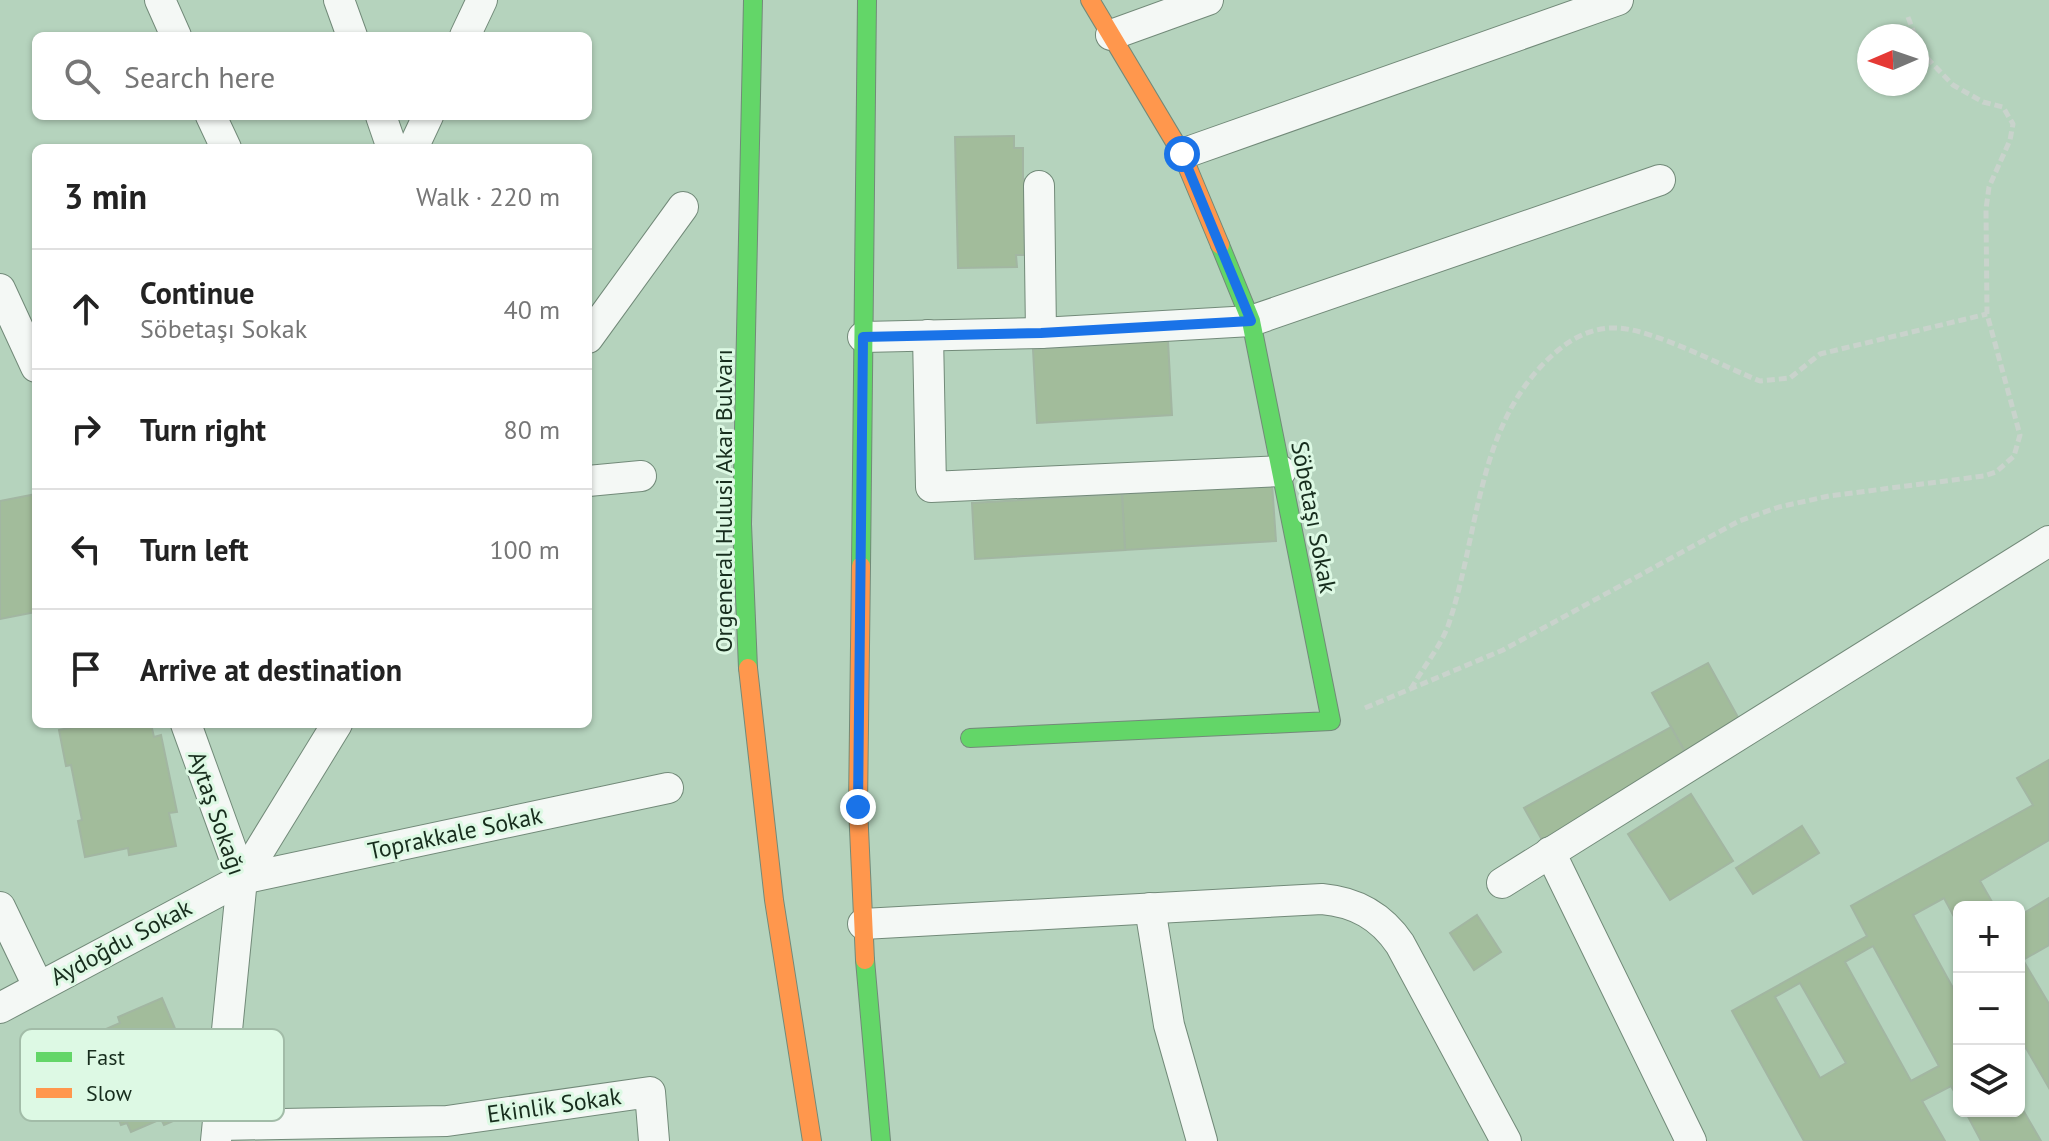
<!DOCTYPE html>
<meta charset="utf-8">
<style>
body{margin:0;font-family:"PT Sans",sans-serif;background:#f6f6f6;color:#222}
.controls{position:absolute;right:24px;bottom:24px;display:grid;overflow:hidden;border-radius:12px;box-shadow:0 2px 6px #0004}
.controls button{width:72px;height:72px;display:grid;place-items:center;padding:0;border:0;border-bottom:2px solid #e0e0e0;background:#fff;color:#222;font:40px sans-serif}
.compass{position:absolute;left:1857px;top:24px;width:72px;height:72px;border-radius:50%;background:#fff;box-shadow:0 2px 6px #0004;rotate:268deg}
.stop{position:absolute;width:24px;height:24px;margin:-18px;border:6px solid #1a73e8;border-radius:50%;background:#fff}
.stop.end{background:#1a73e8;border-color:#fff;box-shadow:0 2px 8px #0008}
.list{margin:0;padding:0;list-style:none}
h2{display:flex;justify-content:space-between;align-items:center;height:104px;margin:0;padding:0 32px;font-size:34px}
h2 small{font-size:26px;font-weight:400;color:#767676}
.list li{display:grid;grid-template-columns:52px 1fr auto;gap:24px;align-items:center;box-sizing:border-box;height:120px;padding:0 32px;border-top:2px solid #e0e0e0}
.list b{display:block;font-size:30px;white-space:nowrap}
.list p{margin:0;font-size:26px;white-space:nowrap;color:#767676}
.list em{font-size:26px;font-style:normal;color:#767676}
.icon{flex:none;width:44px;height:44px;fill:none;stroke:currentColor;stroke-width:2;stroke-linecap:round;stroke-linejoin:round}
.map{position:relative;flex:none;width:2049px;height:1141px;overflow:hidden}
.search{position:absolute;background:#fff;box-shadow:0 2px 6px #0004;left:32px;top:32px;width:560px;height:88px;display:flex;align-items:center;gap:20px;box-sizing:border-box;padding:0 28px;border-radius:12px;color:#767676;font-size:30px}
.panel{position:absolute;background:#fff;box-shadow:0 2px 6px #0004;left:32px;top:144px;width:560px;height:584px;border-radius:12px}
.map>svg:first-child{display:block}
</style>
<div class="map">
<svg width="2049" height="1141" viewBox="0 0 2049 1141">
<rect width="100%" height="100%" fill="#b5d3bd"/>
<g fill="#a2bc9b" stroke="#a2b6a2" stroke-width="2" fill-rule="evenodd">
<polygon points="1014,136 1014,148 1023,148 1023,179 1033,180 1034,223 1024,223 1025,255 1016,255 1017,267 958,268 955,137"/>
<polygon points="1168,341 1172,415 1037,423 1033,349"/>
<polygon points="1272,484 1276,541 1125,550 1122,494"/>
<polygon points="36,494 36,612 0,619 0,501"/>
<polygon points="1122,494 1125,550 975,559 972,503"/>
<polygon points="1708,663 1744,728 1689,759 1652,693"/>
<polygon points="88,724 151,724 154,737 161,735 177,812 169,813 176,846 129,855 128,848 85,857 78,821 82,820 71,765 66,766 59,730"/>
<polygon points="1671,727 1689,759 1542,840 1524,808"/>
<path d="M2049 760V840L1980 881 1995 907H1959V926L1944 898 1913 915 1959 999V1100L1951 1086 1922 1101 1945 1141H1804L1732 1011 1867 936 1851 906 2033 805 2017 778ZM1873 946 1939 1066 1911 1081 1845 962ZM1800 983 1846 1063 1820 1078 1775 997Z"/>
<polygon points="1691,794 1733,861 1670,900 1628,834"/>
<polygon points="1802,826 1819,853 1753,894 1736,868"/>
<polygon points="2049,898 2049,945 2023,960 2049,1004 2049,1088 2026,1048 2019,1052 2019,916"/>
<polygon points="1477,915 1501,952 1474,970 1450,933"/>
<polygon points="162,998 208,1106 164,1125 161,1119 131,1132 127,1123 121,1125 117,1115 110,1118 86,1061 93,1058 88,1047 94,1045 90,1036 120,1023 118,1017"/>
<polygon points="2019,1103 2041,1141 1981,1141 1965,1111 2019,1111"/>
</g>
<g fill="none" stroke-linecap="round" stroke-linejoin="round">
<defs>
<g id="street">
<polyline points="160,0 176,36"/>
<polyline points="339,0 352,36"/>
<polyline points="1111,35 1208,0"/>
<polyline points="465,36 482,0"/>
<polyline points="211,116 226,148"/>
<polyline points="381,116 392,148"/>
<polyline points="413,148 428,116"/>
<polyline points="1182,154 1618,0"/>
<polyline points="1039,186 1041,333"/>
<polyline points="0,289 36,367"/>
<polyline points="928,335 931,487 1281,471"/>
<polyline points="863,337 1041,333 1251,321 1660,180"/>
<polyline points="588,338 683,207"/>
<polyline points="588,481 641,476"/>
<polyline points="186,724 242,879 216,1141"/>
<polyline points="1550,852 1691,1141"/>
<polyline points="242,879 337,724"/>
<polyline points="1502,883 2049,541"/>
<polyline points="0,907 38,986"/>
<polyline points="1150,908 1169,1025 1202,1141"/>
<path d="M863 924 1322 899C1356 902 1381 916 1400 944L1506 1141"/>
<polyline points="0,1008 242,879 668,788"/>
<polyline points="219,1125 447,1121 650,1092 654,1141"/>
</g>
<g id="fast">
<polyline points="861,566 867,0"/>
<polyline points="748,668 742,524 753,0"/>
<polyline points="970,738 1331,721 1251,321 1220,245"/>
<polyline points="865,960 881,1141"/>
</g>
<g id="slow">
<polyline points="1090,0 1182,154 1220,245"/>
<polyline points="861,566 858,807 865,960"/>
<polyline points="748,668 774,900 812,1141"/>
</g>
</defs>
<use href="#street" stroke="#728a79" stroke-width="32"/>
<use href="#fast" stroke="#728a79" stroke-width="20"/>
<use href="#slow" stroke="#728a79" stroke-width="20"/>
<g stroke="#c9d3cc" stroke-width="5" stroke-dasharray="8 4" stroke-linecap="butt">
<polyline points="1908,17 1915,36"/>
<path d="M1411 689C1423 667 1443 644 1450 620 1480 528 1477 420 1556 352 1573 337 1594 327 1617 328 1653 329 1724 367 1760 381L1790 378 1820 354 1987 314"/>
<polyline points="1365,708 1503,650 1739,521 1779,507 1829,496 1984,476 1996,472 2014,456 2020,435 1987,314 1986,209 1989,187 2010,140 2013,124 2003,107 1983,102 1953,85 1926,57 1917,40"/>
</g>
<use href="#street" stroke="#f4f8f5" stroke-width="30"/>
<use href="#fast" stroke="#63d668" stroke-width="18"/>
<use href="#slow" stroke="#ff974d" stroke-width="18"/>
</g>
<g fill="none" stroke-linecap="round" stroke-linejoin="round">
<polyline stroke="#1a73e8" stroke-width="10" points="858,807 863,337 1041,333 1251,321 1182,154"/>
</g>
<g text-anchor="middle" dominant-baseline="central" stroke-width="6" stroke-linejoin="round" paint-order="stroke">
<g font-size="24" fill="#172d1d" stroke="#ddf9e4">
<text transform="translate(723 501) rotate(-90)">Orgeneral Hulusi Akar Bulvarı</text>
<text transform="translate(1314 517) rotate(79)">Söbetaşı Sokak</text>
<text transform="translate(217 813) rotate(71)">Aytaş Sokağı</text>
<text transform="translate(455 833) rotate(-12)">Toprakkale Sokak</text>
<text transform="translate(121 942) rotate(-28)">Aydoğdu Sokak</text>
<text transform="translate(554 1105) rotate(-8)">Ekinlik Sokak</text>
</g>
</g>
<rect x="20" y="1029" width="264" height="92" rx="12" fill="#ddf9e4" stroke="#a2bca8" stroke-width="2"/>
<rect x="36" y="1052" width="36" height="10" fill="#63d668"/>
<rect x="36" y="1088" width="36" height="10" fill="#ff974d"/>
<g font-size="22" fill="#172d1d">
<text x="86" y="1065">Fast</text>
<text x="86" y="1101">Slow</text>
</g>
</svg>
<div class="controls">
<button>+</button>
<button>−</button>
<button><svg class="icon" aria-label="layers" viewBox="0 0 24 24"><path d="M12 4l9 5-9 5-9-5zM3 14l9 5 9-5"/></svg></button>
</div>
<svg class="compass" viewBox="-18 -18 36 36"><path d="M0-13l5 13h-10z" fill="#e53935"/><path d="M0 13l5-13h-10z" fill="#767676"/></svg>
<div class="stop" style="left:1182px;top:154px"></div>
<div class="stop end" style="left:858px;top:807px"></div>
<div class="search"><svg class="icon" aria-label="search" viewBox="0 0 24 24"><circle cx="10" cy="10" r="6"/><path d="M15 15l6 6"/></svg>Search here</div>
<section class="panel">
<h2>3 min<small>Walk · 220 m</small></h2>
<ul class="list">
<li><svg class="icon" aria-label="ahead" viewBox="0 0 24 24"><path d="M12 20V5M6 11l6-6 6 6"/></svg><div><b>Continue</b><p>Söbetaşı Sokak</p></div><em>40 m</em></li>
<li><svg class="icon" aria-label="right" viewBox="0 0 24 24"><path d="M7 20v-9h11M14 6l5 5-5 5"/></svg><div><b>Turn right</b></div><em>80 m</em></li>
<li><svg class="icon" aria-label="left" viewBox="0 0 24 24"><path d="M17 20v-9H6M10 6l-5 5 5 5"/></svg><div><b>Turn left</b></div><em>100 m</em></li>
<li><svg class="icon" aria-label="arrive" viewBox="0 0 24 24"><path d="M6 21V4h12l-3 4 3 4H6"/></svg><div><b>Arrive at destination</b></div></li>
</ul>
</section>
</div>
